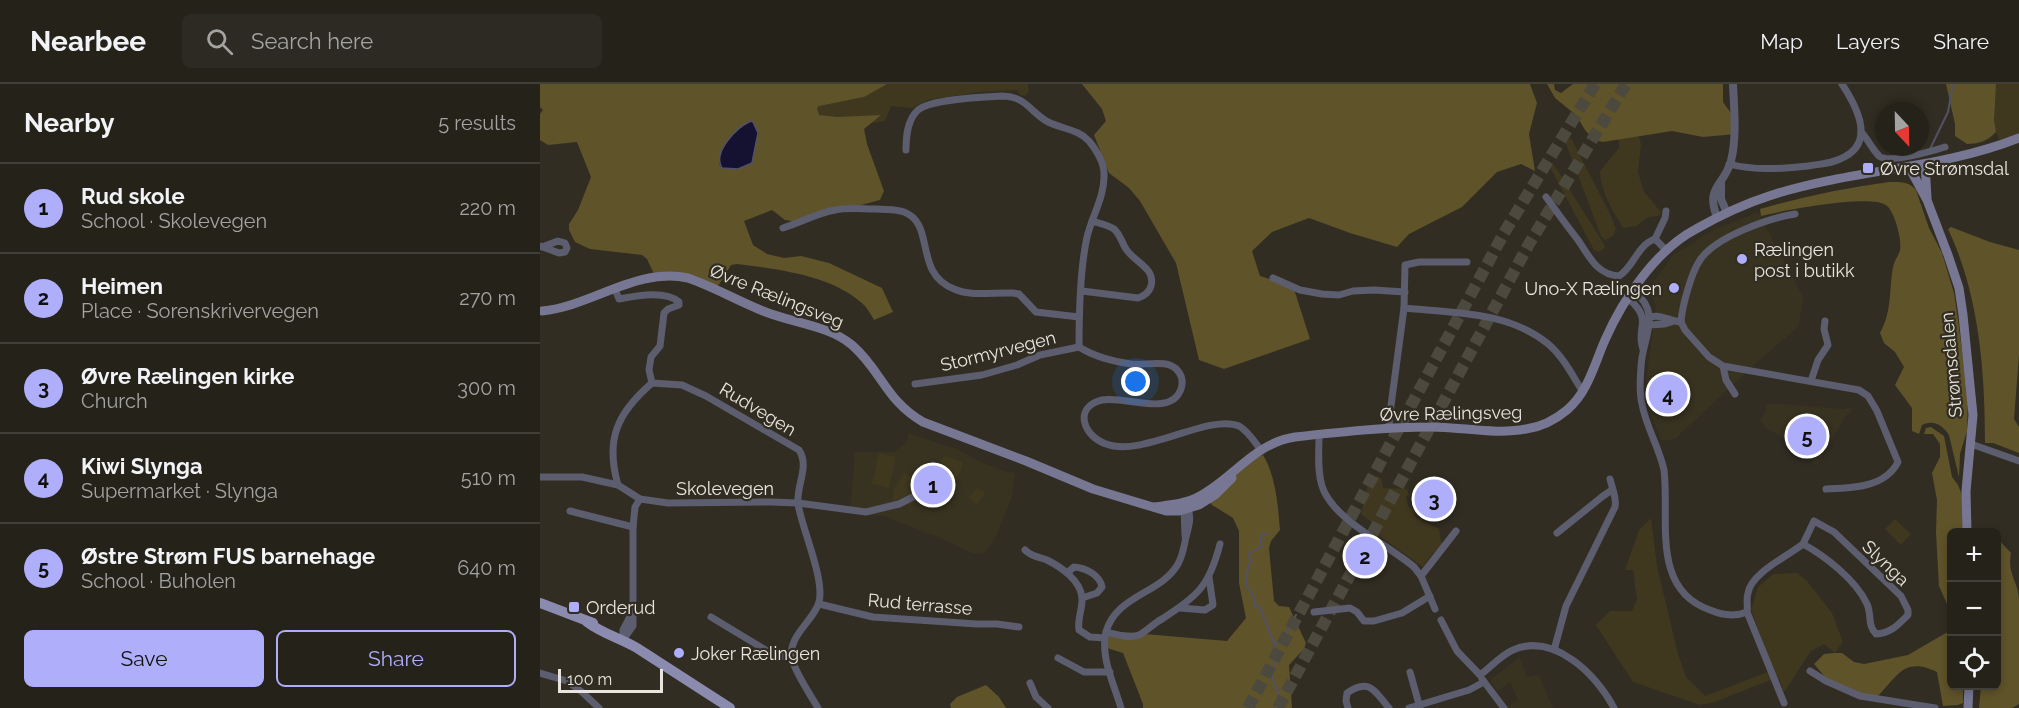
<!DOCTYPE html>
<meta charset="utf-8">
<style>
body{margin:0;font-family:Raleway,sans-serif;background:#2d2a23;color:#f1f3f6}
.controls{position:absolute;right:18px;bottom:18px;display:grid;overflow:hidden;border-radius:9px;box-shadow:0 3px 9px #0003}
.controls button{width:54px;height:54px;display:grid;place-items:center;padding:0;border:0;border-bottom:2px solid #423f39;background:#25221a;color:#f1f3f6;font:30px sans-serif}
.compass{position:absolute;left:1335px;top:18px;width:54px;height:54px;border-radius:50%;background:#25221a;box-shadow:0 3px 9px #0003;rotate:158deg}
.scale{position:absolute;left:18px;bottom:15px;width:105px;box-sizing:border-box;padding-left:6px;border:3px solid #e7e5dd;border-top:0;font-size:16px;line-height:21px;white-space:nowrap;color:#e7e5dd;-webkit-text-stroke:4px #312d22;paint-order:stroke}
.you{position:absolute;left:596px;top:298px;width:21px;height:21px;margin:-15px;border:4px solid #fff;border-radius:50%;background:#1a73e8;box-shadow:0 0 0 9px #1a73e833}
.badge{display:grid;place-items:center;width:39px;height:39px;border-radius:50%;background:#aeaefa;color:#111;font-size:20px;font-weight:700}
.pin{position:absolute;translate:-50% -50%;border:3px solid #fff;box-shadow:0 2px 6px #0006}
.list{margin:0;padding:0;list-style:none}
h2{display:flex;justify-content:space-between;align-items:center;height:78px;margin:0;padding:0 24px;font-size:26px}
h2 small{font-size:20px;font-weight:400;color:#a3a4a2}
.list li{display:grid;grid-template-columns:39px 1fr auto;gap:18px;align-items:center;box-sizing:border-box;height:90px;padding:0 24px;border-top:2px solid #423f39}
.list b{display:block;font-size:22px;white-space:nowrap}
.list p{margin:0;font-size:20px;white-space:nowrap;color:#a3a4a2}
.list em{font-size:20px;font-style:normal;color:#a3a4a2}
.actions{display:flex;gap:12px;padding:18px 24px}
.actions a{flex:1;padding:14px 0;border:2px solid #aeaefa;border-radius:9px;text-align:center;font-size:21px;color:#aeaefa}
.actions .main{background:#aeaefa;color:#111}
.icon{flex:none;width:33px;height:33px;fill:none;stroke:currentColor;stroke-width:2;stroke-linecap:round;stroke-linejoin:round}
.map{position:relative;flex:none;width:1479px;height:624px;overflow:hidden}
header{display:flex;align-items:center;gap:36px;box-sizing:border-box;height:84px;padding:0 30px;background:#25221a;border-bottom:2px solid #423f39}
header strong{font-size:28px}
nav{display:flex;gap:33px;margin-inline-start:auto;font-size:21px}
.search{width:420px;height:54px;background:#2d2a23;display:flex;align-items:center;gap:15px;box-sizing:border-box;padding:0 21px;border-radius:9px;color:#a3a4a2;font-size:22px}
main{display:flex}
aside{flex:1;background:#25221a}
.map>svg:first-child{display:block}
</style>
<header>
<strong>Nearbee</strong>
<div class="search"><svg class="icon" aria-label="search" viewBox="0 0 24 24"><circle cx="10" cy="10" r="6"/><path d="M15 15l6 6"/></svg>Search here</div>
<nav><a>Map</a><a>Layers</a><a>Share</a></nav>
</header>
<main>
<aside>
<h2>Nearby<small>5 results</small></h2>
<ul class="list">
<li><span class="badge">1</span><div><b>Rud skole</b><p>School · Skolevegen</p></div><em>220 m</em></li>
<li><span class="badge">2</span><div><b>Heimen</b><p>Place · Sorenskrivervegen</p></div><em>270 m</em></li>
<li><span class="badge">3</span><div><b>Øvre Rælingen kirke</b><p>Church</p></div><em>300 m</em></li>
<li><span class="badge">4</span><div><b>Kiwi Slynga</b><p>Supermarket · Slynga</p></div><em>510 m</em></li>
<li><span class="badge">5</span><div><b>Østre Strøm FUS barnehage</b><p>School · Buholen</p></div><em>640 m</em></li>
</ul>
<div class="actions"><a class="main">Save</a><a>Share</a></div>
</aside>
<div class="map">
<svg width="1479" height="624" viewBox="0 0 1479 624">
<rect width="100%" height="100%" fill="#312d22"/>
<g fill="#383220">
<polygon points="1218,128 1263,213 1259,242 1214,281 1136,354 1125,357 1121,356 1104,313 1116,222 1109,207 1112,200 1132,172 1173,146"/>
<polygon points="1227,319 1304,325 1309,324 1312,326 1305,333 1277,382 1267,372 1266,368 1225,343 1220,335 1226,327"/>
<polygon points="369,349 409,363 415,364 438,377 463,387 475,389 472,413 456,453 443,470 431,469 398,453 343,432 310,430 315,368 354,368 367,358"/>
<polygon points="980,573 987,593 999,591 1013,624 969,624 968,622 978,616 970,599 957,607 951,599 951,595"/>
</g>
<g fill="#3f371e">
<polygon points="337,0 488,0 489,7 485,12 480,11 477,6 440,8 388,16 372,24 351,22 345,37 327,40 290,37 234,13"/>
<path d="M1456 0H1479V58H1461C1450 42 1454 19 1456 0Z"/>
<path d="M1090 19 1101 60 1098 88 1104 108 1121 128 1119 132 1108 133 1096 142 1083 144C1072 125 1061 109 1060 87L1079 64 1078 22Z"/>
<polygon points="1031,54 1071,132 1076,145 1073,152 1065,156 1061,152 1025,57"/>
<polygon points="1014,81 1064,160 1065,164 1059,168 1054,166 1010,83"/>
<polygon points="339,369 356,373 349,404 332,400"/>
<path d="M405 372 422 378C423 386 417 392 414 399L396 393 399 385H401V376Z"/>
<polygon points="364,388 373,395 368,404 373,407 371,410 352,418 354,405"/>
<polygon points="830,390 841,394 843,404 867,405 869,411 866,413 868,422 873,425 876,434 899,445 902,462 891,471 883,483 835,449 834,440 821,430"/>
<polygon points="436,404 446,408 437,421 429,414"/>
<polygon points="1111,434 1117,482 1138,570 1146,593 1165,612 1233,586 1211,526 1218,503 1233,490 1257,489 1267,497 1292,529 1303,558 1295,569 1284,560 1271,567 1244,608 1238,593 1175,618 1160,621 1093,598 1056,541 1070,527 1092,527 1097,516 1093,486 1085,486 1099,446"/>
<polygon points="1355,435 1371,450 1361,461 1345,445"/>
</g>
<g fill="#5f532a" fill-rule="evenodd">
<path d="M0 0H347L324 13 279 22 277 24 279 31 297 33 341 31 324 45 327 60 344 107 340 116 257 138 245 136 232 126 204 137 213 161 227 170 244 174 261 172 289 179 342 204 353 228 334 236C331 231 328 225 324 221 293 191 237 185 197 180L191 181 175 207 164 200 114 190 107 175 102 171 50 165 35 158 29 146V140L38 126 51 93 37 58 8 61 0 56V30L3 26 0 23ZM213 38 217 46 212 79 180 83C175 62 198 48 213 38Z"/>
<polygon points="542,0 990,0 997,19 989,50 995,87 981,80 957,88 922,123 869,150 857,163 810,149 769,134 732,148 712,167 720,192 753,202 770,255 684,285 659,276 636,179 600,117 589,104 569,89 554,51 566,37 562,25"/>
<polygon points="1007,0 1014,0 1015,6 1021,9 1033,0 1183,0 1183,18 1193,32 1196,50 1163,53 1132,47 1063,58 1054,56 1045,46 1036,31 1015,14"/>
<path d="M1406 0H1456L1454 36 1456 48C1448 57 1438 60 1427 60L1415 52V40Z"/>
<path d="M1349 98C1359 98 1369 97 1376 106L1389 144 1402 169 1414 209 1418 236 1428 314 1427 347 1420 370 1419 393 1409 351C1403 342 1394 335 1382 341L1379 350 1372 347V324L1355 301 1364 283 1355 268 1344 259 1340 249C1352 228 1349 206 1353 183 1354 177 1359 171 1360 166 1362 156 1355 129 1347 122 1333 109 1241 127 1221 132L1220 125C1262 113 1305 104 1349 98Z"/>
<path d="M1411 143 1450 158 1479 166V271L1474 335 1479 343V369L1453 359H1445C1445 287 1439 210 1408 145Z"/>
<polygon points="1391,343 1404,352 1412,393 1418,401 1422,411 1423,448 1412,448 1411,529 1399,502 1396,449 1397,416 1392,389 1400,373 1400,360 1393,350 1384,350 1386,344"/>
<path d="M723 371C736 392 738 423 740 446L731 457 729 464 734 517 739 522 749 523 766 559 764 565 749 581 752 624H603V620L583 569 567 564 569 547 687 557 706 534 699 499V447L693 434 672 421 664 412 713 375Z"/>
<path d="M1457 454 1471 469C1467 490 1478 497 1479 515 1479 549 1479 585 1479 620L1472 624H1439L1441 602H1456Z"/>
<path d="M1411 546 1412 602H1423V619L1418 621 1403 622 1397 588C1365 573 1359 590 1338 612L1324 613 1286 594 1274 580 1284 570 1294 569H1302L1314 578 1324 580 1368 571Z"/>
<polygon points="446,601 459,613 466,624 411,624 410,620 417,613"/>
</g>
<path fill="#141131" stroke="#535165" stroke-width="1.5" d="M211 37 213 38 218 49 212 79 198 85 182 84C172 68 197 43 211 37Z"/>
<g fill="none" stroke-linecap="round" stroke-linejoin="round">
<g stroke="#535165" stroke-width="2">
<polyline points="1390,65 1408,28 1413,0"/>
<polyline points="727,450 723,450 720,454 722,462 708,470 711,476 708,482 706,502 714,512 715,522 720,524 735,562"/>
<polyline points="736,624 739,610 732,593 735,580 733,566 736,559 743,557 756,531"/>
</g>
<g stroke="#4c493e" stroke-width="12" stroke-dasharray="12 6" stroke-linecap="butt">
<polyline points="708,624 964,149 1055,0"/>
<polyline points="738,624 989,160 1086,0"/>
</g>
<g stroke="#5c5d6e" stroke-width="7">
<path d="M1321 48C1328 55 1332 65 1339 72 1349 80 1392 67 1405 63"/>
<path d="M366 66C366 53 367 36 378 26 390 15 443 13 462 12 486 12 490 28 508 38 522 45 538 45 549 57 557 67 564 78 564 90 565 112 552 132 547 153 540 185 539 230 539 263"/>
<path d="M1189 80C1214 87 1243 85 1268 82 1279 80 1290 80 1300 75 1337 60 1317 23 1302 0"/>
<path d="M1006 113C1017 128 1027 142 1038 156 1049 172 1057 191 1079 192 1094 183 1097 161 1115 155L1126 166"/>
<path d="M243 144C260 139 277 129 295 126 308 123 323 125 337 125 345 126 356 125 364 128 396 140 373 189 414 205 432 213 454 208 473 209L479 210 496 228 539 233"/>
<polyline points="1115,155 1125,134 1126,127"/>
<polyline points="0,162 19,169 25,168 27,164 25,159 18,157 2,163"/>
<polyline points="733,194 760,206 782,210 799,211 813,207 834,206 865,208"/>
<path d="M75 205 79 215C96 212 125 206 139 218V221L128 225 124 229 120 262 111 273 109 286 112 299"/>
<path d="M542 207 598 214C604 212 609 209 611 202 616 184 594 178 586 165 582 159 580 150 574 145 568 141 558 139 552 137"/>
<path d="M1094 207C1123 230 1102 254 1101 283 1100 295 1099 308 1102 320 1106 343 1119 363 1124 386 1130 434 1110 505 1170 526 1182 531 1195 533 1207 528 1208 521 1206 515 1208 509 1211 489 1248 472 1263 460 1285 472 1316 496 1327 520 1332 531 1327 541 1336 550 1351 549 1358 541 1368 531V526L1361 512 1294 448 1274 437 1263 460"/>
<path d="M1089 215C1114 237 1095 243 1103 265"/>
<path d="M864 224C912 229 967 227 1007 259 1023 272 1032 291 1043 308"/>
<path d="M1134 237 1125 240 1109 241 1103 237C1117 226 1127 237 1141 238"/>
<path d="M1141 238 1145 246 1169 273 1183 282 1319 306 1328 312 1337 327 1358 378C1345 404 1311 404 1286 405"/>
<path d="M1141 238C1142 223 1151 189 1160 176 1175 153 1229 134 1255 130"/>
<polyline points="1183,282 1186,296 1195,310"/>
<polyline points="1271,297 1278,276 1288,261 1284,245 1285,237"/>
<path d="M375 300 442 291 477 281 500 271 539 263C553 272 574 278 591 280 605 282 628 274 638 287 642 292 643 299 641 305 631 334 584 311 562 316 533 323 543 352 566 360 602 374 669 329 699 342 708 347 714 357 720 365"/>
<polyline points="849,344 850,329 864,224 865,181 879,178 927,178"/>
<path d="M779 351C779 368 777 386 782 402 792 435 847 460 874 483L881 492 895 525"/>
<polyline points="1431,360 1479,377"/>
<polyline points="0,393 42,393 78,401 100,415"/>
<path d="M78 401C65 356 77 329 112 299L142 301 166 312 259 366C270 383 256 401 258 420 262 445 285 495 279 518 274 537 247 552 252 575 255 588 271 612 278 624"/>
<polyline points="644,424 645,452"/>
<polyline points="30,427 93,443"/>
<polyline points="1017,449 1063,412 1072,406"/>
<path d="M485 466C492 473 499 473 507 476 521 483 540 496 542 513 543 524 537 535 539 546L550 553 565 554"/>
<path d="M527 489 534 483C546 484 560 491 562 503L557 509 542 514"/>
<polyline points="881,492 916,447"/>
<polyline points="279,520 333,533 437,540 457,540 479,543"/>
<polyline points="640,524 665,526 673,521 669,493"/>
<polyline points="774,528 810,524 817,528 824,537 834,537 862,529 890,512"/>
<polyline points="1207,528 1244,619"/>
<polyline points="171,533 229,568 252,575"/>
<path d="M901 536 917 567 940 591C951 583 961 571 973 566 1014 548 1057 591 1074 624"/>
<path d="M566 548C576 550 589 555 599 551 607 547 614 539 622 535 658 511 669 503 680 460"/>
<polyline points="83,556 93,542 93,443 95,423 100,415 128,419 231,418 258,419 326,428 359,420 381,409"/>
<polyline points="83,556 83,546 92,529"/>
<path d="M1014 566 1026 522 1075 423C1077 414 1072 404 1070 395"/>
<polyline points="518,574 544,588 570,588"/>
<polyline points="1270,587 1286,597 1320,612 1395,624"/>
<polyline points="870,588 880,624"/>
<polyline points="0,589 27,597 42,608 59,624"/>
<polyline points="942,595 964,624"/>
<polyline points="490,599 496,613 508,624"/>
<path d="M581 624C574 600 560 573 566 548 576 511 621 510 638 480 643 471 644 462 646 453 649 442 652 433 647 422"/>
<path d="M808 624 806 617 807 609C830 593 835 608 849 624"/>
<polyline points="869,624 929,606 944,598"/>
</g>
<g stroke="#5c5d6e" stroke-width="8">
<polyline points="1181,98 1181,115 1187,129"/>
<path d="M1177 133C1165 103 1184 102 1191 77 1197 53 1194 24 1193 0"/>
</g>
<g stroke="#777793" stroke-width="9">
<polyline points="1385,80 1387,114"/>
<polyline points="1369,83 1387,116 1408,171 1419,204 1423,231 1433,331 1426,407 1427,448"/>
<path d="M2 227C52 222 97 183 148 194 174 203 198 217 223 227 252 239 288 241 312 261 341 286 346 317 383 338L486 377 553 405 626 427H639L659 421 675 411 692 394"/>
<path d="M614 423C629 421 645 420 658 413 693 395 714 359 755 353 800 348 846 343 891 343 922 343 956 351 986 345 1001 343 1015 336 1027 326 1048 308 1054 281 1065 256 1083 215 1116 166 1156 145 1179 132 1204 120 1229 112 1311 85 1399 86 1479 54"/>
<polyline points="1428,624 1429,602"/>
</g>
<g stroke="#8b8baf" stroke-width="10">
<polyline points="0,519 53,539"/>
<path d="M47 538C63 550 80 554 97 564L190 624"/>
</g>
</g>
<g fill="#aeaefa" stroke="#312d22" stroke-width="2">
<rect x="1322" y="78" width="12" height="12" rx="3"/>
<circle cx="1202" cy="175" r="6"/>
<circle cx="1134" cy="204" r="6"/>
<rect x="28" y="517" width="12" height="12" rx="3"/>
<circle cx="139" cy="569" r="6"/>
</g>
<g text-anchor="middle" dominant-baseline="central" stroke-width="4.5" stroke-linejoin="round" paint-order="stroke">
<g font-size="18" fill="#e7e5dd" stroke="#312d22" text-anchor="start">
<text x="1340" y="84">Øvre Strømsdal</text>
<text x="1214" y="165">Rælingen<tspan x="1214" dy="21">post i butikk</tspan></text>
<text x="1122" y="204" text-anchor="end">Uno-X Rælingen</text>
<text x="46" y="523">Orderud</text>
<text x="151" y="569">Joker Rælingen</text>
</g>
<g font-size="18" fill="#e7e5dd" stroke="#312d22">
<text transform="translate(237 212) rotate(22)">Øvre Rælingsveg</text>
<text transform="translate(458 267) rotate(-14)">Stormyrvegen</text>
<text transform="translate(1411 281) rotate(-95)">Strømsdalen</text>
<text transform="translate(218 325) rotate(31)">Rudvegen</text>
<text transform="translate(911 329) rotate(-1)">Øvre Rælingsveg</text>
<text x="185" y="404">Skolevegen</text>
<text transform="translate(1346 479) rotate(44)">Slynga</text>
<text transform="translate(380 520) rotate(5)">Rud terrasse</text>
</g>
</g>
</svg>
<div class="controls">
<button>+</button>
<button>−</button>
<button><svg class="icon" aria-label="locate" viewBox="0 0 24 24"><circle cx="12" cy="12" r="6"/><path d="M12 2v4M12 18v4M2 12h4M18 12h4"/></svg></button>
</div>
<svg class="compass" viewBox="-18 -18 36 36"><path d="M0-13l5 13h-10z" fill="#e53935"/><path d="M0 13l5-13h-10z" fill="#a3a4a2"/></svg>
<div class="scale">100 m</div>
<div class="you"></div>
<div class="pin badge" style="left:393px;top:401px">1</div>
<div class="pin badge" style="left:825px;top:472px">2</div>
<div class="pin badge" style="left:894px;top:415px">3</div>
<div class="pin badge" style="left:1128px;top:310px">4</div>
<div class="pin badge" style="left:1267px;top:352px">5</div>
</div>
</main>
